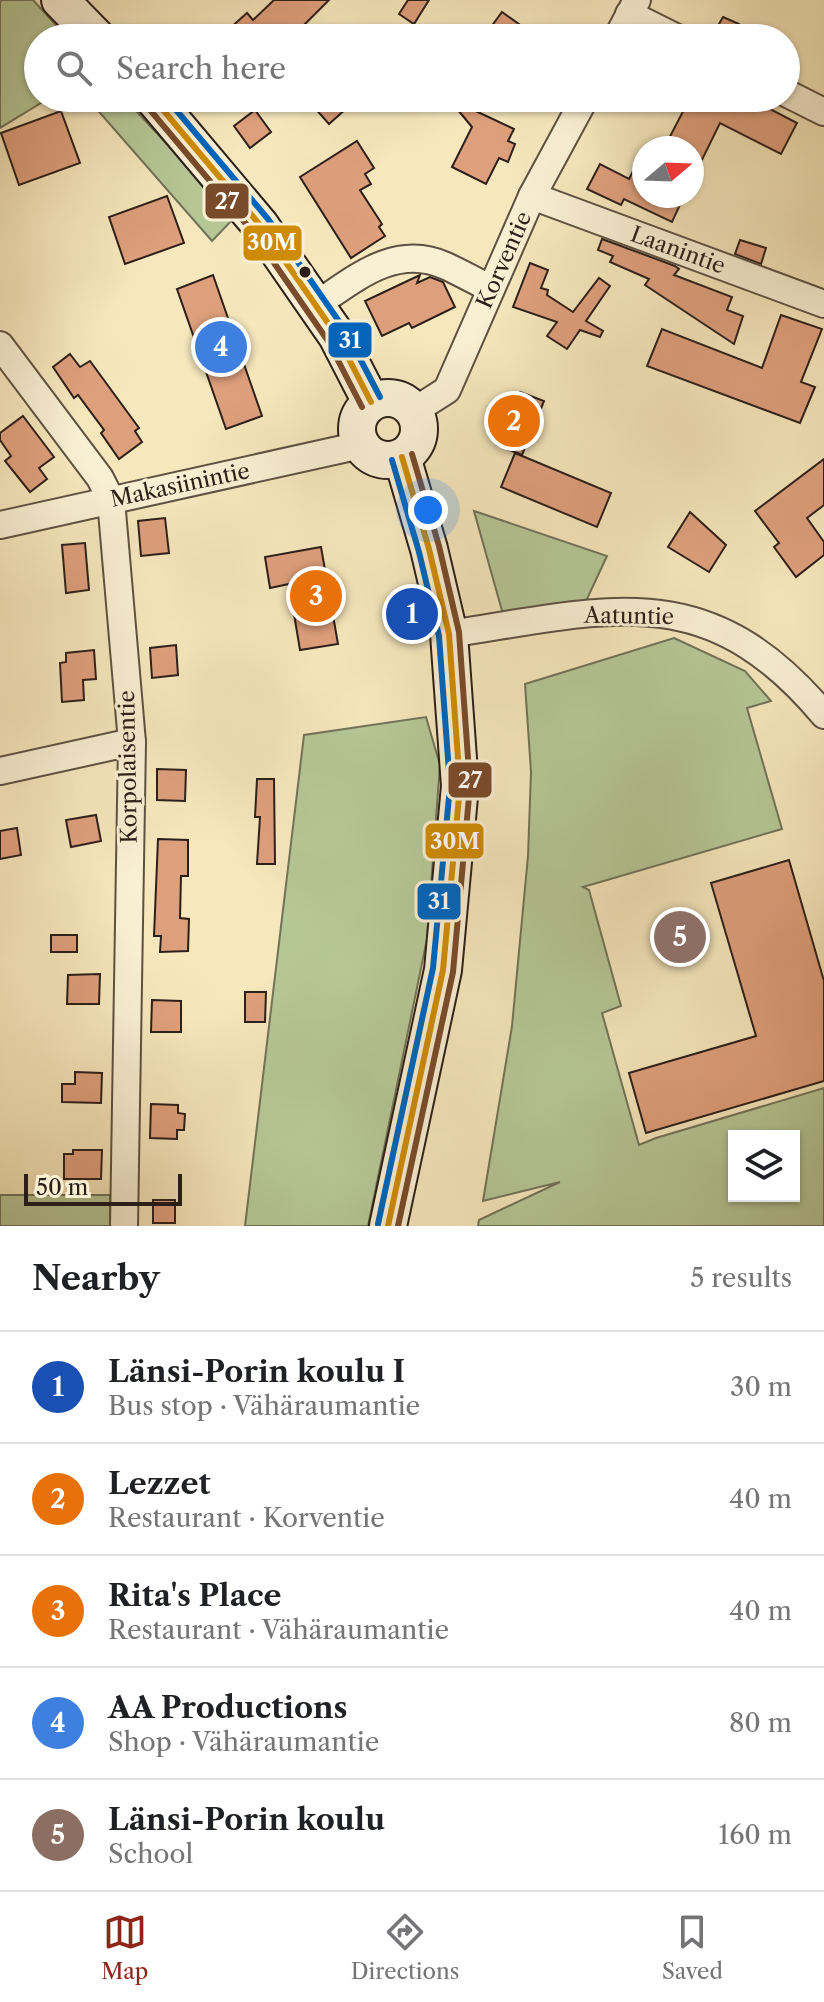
<!DOCTYPE html>
<meta charset="utf-8">
<style>
body{margin:0;font-family:"Libre Caslon Text",serif;background:#f2f2f2;color:#202124}
.controls{position:absolute;right:24px;bottom:24px;display:grid;overflow:hidden;border-radius:0px;box-shadow:0 2px 6px #0004}
.controls button{width:72px;height:72px;display:grid;place-items:center;padding:0;border:0;border-bottom:2px solid #e0e0e0;background:#fff;color:#202124;font:40px sans-serif}
.compass{position:absolute;left:632px;top:136px;width:72px;height:72px;border-radius:50%;background:#fff;box-shadow:0 2px 6px #0004;rotate:71deg}
.scale{position:absolute;left:24px;bottom:20px;width:158px;box-sizing:border-box;padding-left:8px;border:4px solid #2c1f1a;border-top:0;font-size:22px;line-height:28px;white-space:nowrap;color:#2c1f1a;-webkit-text-stroke:6px #f9efd3;paint-order:stroke}
.you{position:absolute;left:428px;top:510px;width:28px;height:28px;margin:-20px;border:6px solid #fff;border-radius:50%;background:#1a73e8;box-shadow:0 0 0 12px #1a73e833}
.badge{display:grid;place-items:center;width:52px;height:52px;border-radius:50%;background:#8f2418;color:#fff;font-size:26px;font-weight:700}
.pin{position:absolute;translate:-50% -50%;border:4px solid #fff;box-shadow:0 2px 8px #0006}
.list{margin:0;padding:0;list-style:none}
h2{display:flex;justify-content:space-between;align-items:center;height:104px;margin:0;padding:0 32px;font-size:34px}
h2 small{font-size:26px;font-weight:400;color:#757577}
.list li{display:grid;grid-template-columns:52px 1fr auto;gap:24px;align-items:center;box-sizing:border-box;height:112px;padding:0 32px;border-top:2px solid #e0e0e0}
.list b{display:block;font-size:30px;white-space:nowrap}
.list p{margin:0;font-size:26px;white-space:nowrap;color:#757577}
.list em{font-size:26px;font-style:normal;color:#757577}
.icon{flex:none;width:44px;height:44px;fill:none;stroke:currentColor;stroke-width:2;stroke-linecap:round;stroke-linejoin:round}
.map{position:relative;flex:none;width:824px;height:1226px;overflow:hidden}
.search{position:absolute;background:#fff;box-shadow:0 2px 6px #0004;left:24px;right:24px;top:24px;height:88px;display:flex;align-items:center;gap:20px;box-sizing:border-box;padding:0 28px;border-radius:44px;color:#757577;font-size:30px}
.sheet{height:664px;background:#fff}
nav{display:flex;justify-content:space-around;align-items:center;box-sizing:border-box;height:112px;border-top:2px solid #e0e0e0;background:#fff;font-size:22px;color:#757577}
nav a{display:grid;justify-items:center;gap:4px}
nav .on{color:#8f2418}
.map>svg:first-child{display:block}
</style>
<div class="map">
<svg width="824" height="1226" viewBox="0 0 824 1226">
<rect width="100%" height="100%" fill="#f6e7bc"/>
<filter id="stains"><feTurbulence type="fractalNoise" baseFrequency=".0025" numOctaves="4"/><feColorMatrix values="0 0 0 0 .2 0 0 0 0 .09 0 0 0 0 .02 0 0 0 .5 -.17"/></filter>
<radialGradient id="worn" r=".72"><stop offset=".6" stop-color="#630" stop-opacity="0"/><stop offset="1" stop-color="#630" stop-opacity=".3"/></radialGradient>
<g fill="#b6c796" stroke="#717358" stroke-width="2" fill-rule="evenodd">
<polygon points="2,0 33,0 68,38 38,38 38,98 49,98 0,128 0,2"/>
<polygon points="87,98 124,98 235,217 212,241"/>
<polygon points="474,511 607,556 580,614 506,625"/>
<path d="M674 638 745 671 771 701 747 708 782 829 583 887 589 890 621 1006 602 1013 639 1145 656 1138 824 1088V1226H478L479 1220 560 1182 483 1201 512 1026 528 856 531 772 525 684ZM734 1136H794V1196H734Z"/>
<polygon points="426,717 440,765 427,939 368,1226 245,1226 304,735"/>
<rect x="0" y="1195" width="110" height="31"/>
</g>
<g fill="#de9f7c" stroke="#2c1f1a" stroke-width="2">
<polygon points="274,0 329,0 291,38 219,38 247,13 253,20"/>
<polygon points="408,0 429,0 414,24 399,14"/>
<polygon points="502,12 523,27 515,38 483,38"/>
<polygon points="723,17 739,24 733,38 711,38"/>
<polygon points="306,98 358,98 329,124"/>
<polygon points="448,98 514,129 508,141 515,144 508,162 499,158 486,184 452,167 472,127"/>
<polygon points="690,98 749,98 797,123 781,154 720,123 692,180 692,148 664,148"/>
<polygon points="255,110 271,132 250,148 234,126"/>
<polygon points="61,111 80,163 19,185 1,133"/>
<polygon points="357,141 374,168 365,174 371,184 360,190 382,224 379,227 385,236 351,258 300,177"/>
<polygon points="644,150 644,196 684,196 672,222 624,199 621,205 587,189 600,164 629,179"/>
<polygon points="167,196 184,243 125,264 109,217"/>
<polygon points="602,239 675,266 679,269 674,275 732,297 727,310 743,316 734,344 645,285 649,279 610,262 613,256 598,250"/>
<polygon points="740,240 766,248 761,264 735,254"/>
<polygon points="530,263 548,270 541,288 548,290 547,295 573,312 599,278 610,286 586,321 603,331 600,337 580,330 567,349 547,336 557,322 513,307"/>
<polygon points="213,275 262,416 226,429 177,289"/>
<polygon points="420,275 417,283 430,277 443,282 455,307 412,328 409,323 382,336 365,301"/>
<polygon points="781,315 822,329 801,382 815,387 800,423 647,366 662,329 762,368"/>
<polygon points="70,354 80,367 90,361 139,428 135,431 142,442 119,459 101,433 104,430 78,395 74,398 53,367"/>
<polygon points="520,392 544,401 522,455 497,445"/>
<polygon points="23,416 54,457 39,468 47,479 30,492 5,461 11,456 0,440 0,433"/>
<polygon points="515,453 611,493 597,527 501,487"/>
<polygon points="824,459 824,505 807,518 824,542 824,555 796,577 774,547 779,543 755,511"/>
<polygon points="690,512 726,545 709,572 668,547"/>
<polygon points="165,518 169,553 141,556 138,521"/>
<polygon points="85,543 89,590 66,593 62,545"/>
<polygon points="321,547 338,644 300,650 289,584 270,588 265,557"/>
<polygon points="176,645 178,675 152,678 150,648"/>
<polygon points="94,650 96,679 83,680 84,700 62,702 60,663 66,662 66,653"/>
<polygon points="157,769 186,770 185,801 157,800"/>
<polygon points="257,779 274,779 275,864 257,864 260,817 255,817"/>
<polygon points="96,815 101,841 71,847 66,820"/>
<polygon points="17,828 21,855 0,859 0,831"/>
<polygon points="158,839 188,840 188,876 181,876 180,918 189,919 188,951 160,952 161,936 154,936"/>
<polygon points="789,860 824,981 824,1081 646,1133 629,1073 756,1036 711,883"/>
<rect x="51" y="935" width="26" height="17"/>
<polygon points="100,974 99,1004 67,1004 68,975"/>
<polygon points="245,992 266,992 265,1022 245,1022"/>
<polygon points="152,1000 181,1001 181,1032 151,1032"/>
<polygon points="75,1072 102,1073 101,1103 62,1102 62,1084 75,1084"/>
<polygon points="151,1104 178,1105 178,1113 185,1114 184,1130 177,1130 177,1139 150,1138"/>
<polygon points="73,1150 102,1150 101,1179 64,1179 64,1154 73,1154"/>
<rect x="153" y="1200" width="22" height="23"/>
</g>
<g fill="none" stroke-linecap="round" stroke-linejoin="round">
<defs>
<g id="minor">
<polyline points="629,14 677,38"/>
<polyline points="617,38 637,0"/>
<polyline points="786,93 824,112"/>
<polyline points="532,196 824,304"/>
<path d="M316 305C356 278 396 243 446 266 461 273 476 281 491 289"/>
<polyline points="0,345 100,478 111,500 132,742 124,1226"/>
<polyline points="414,411 447,390 532,196 585,98"/>
<polyline points="0,525 361,445"/>
<path d="M449 634C608 610 707 575 824 715"/>
<polyline points="0,771 132,742"/>
</g>
<g id="secondary">
<polyline points="60,0 97,38"/>
<polyline points="153,98 260,225 337,336 371,402"/>
<circle cx="388" cy="429" r="31"/>
<polyline points="388,1226 443,970 460,786 449,634 429,549 402,457"/>
</g>
</defs>
<use href="#minor" stroke="#5e5142" stroke-width="30"/>
<use href="#secondary" stroke="#2c1f1a" stroke-width="40"/>
<use href="#minor" stroke="#f9efd3" stroke-width="26"/>
<use href="#secondary" stroke="#f9efd3" stroke-width="36"/>
<defs>
<g id="bus-1">
<polyline points="153,98 260,225 337,336 371,402"/>
<polyline points="388,1226 443,970 460,786 449,634 429,549 402,457"/>
</g>
<g id="bus-2">
<polyline points="145,104 252,231 328,341 362,407"/>
<polyline points="398,1226 453,972 470,786 459,632 439,546 412,454"/>
</g>
<g id="bus-3">
<polyline points="166,98 268,219 345,330 380,397"/>
<polyline points="378,1224 433,968 450,786 439,636 419,552 392,460"/>
</g>
</defs>
<use href="#bus-1" stroke="#f9efd3" stroke-width="12"/>
<use href="#bus-2" stroke="#f9efd3" stroke-width="12"/>
<use href="#bus-3" stroke="#f9efd3" stroke-width="12"/>
<use href="#bus-1" stroke="#ce8b05" stroke-width="6"/>
<use href="#bus-2" stroke="#7a4b2a" stroke-width="6"/>
<use href="#bus-3" stroke="#0065bd" stroke-width="6"/>
</g>
<circle fill="#2c1f1a" stroke="#f9efd3" stroke-width="3" cx="305" cy="272" r="7"/>
<g text-anchor="middle" dominant-baseline="central" stroke-width="6" stroke-linejoin="round" paint-order="stroke">
<g font-size="22" fill="#2c1f1a" stroke="#f9efd3">
<text transform="translate(678 250) rotate(20)">Laanintie</text>
<text transform="translate(504 260) rotate(-66)">Korventie</text>
<text transform="translate(180 485) rotate(-12)">Makasiinintie</text>
<text transform="translate(629 616) rotate(1)">Aatuntie</text>
<text transform="translate(128 767) rotate(-91)">Korpolaisentie</text>
</g>
</g>
<g stroke="#f9efd3" stroke-width="3">
<rect x="204" y="182" width="46" height="38" rx="8" fill="#7a4b2a"/>
<rect x="242" y="224" width="61" height="38" rx="8" fill="#ce8b05"/>
<rect x="327" y="321" width="46" height="38" rx="8" fill="#0065bd"/>
<rect x="447" y="761" width="46" height="38" rx="8" fill="#7a4b2a"/>
<rect x="424" y="822" width="61" height="38" rx="8" fill="#ce8b05"/>
<rect x="416" y="882" width="46" height="39" rx="8" fill="#0065bd"/>
</g>
<g font-size="22" text-anchor="middle" font-weight="bold" fill="#fff">
<text x="227" y="209">27</text>
<text x="272" y="250">30M</text>
<text x="350" y="348">31</text>
<text x="470" y="788">27</text>
<text x="455" y="849">30M</text>
<text x="439" y="909">31</text>
</g>
<rect width="100%" height="100%" filter="url(#stains)"/>
<rect width="100%" height="100%" fill="url(#worn)"/>
</svg>
<div class="controls">
<button><svg class="icon" aria-label="layers" viewBox="0 0 24 24"><path d="M12 4l9 5-9 5-9-5zM3 14l9 5 9-5"/></svg></button>
</div>
<svg class="compass" viewBox="-18 -18 36 36"><path d="M0-13l5 13h-10z" fill="#e53935"/><path d="M0 13l5-13h-10z" fill="#757577"/></svg>
<div class="scale">50 m</div>
<div class="you"></div>
<div class="pin badge" style="left:412px;top:614px;background:#1a4fb4">1</div>
<div class="pin badge" style="left:514px;top:421px;background:#e8710a">2</div>
<div class="pin badge" style="left:316px;top:596px;background:#e8710a">3</div>
<div class="pin badge" style="left:221px;top:347px;background:#3f7fe0">4</div>
<div class="pin badge" style="left:680px;top:937px;background:#8d6e63">5</div>
<div class="search"><svg class="icon" aria-label="search" viewBox="0 0 24 24"><circle cx="10" cy="10" r="6"/><path d="M15 15l6 6"/></svg>Search here</div>
</div>
<section class="sheet">
<h2>Nearby<small>5 results</small></h2>
<ul class="list">
<li><span class="badge" style="background:#1a4fb4">1</span><div><b>Länsi-Porin koulu I</b><p>Bus stop · Vähäraumantie</p></div><em>30 m</em></li>
<li><span class="badge" style="background:#e8710a">2</span><div><b>Lezzet</b><p>Restaurant · Korventie</p></div><em>40 m</em></li>
<li><span class="badge" style="background:#e8710a">3</span><div><b>Rita's Place</b><p>Restaurant · Vähäraumantie</p></div><em>40 m</em></li>
<li><span class="badge" style="background:#3f7fe0">4</span><div><b>AA Productions</b><p>Shop · Vähäraumantie</p></div><em>80 m</em></li>
<li><span class="badge" style="background:#8d6e63">5</span><div><b>Länsi-Porin koulu</b><p>School</p></div><em>160 m</em></li>
</ul>
</section>
<nav>
<a class="on"><svg class="icon" aria-label="map" viewBox="0 0 24 24"><path d="M3 6l6-2 6 2 6-2v14l-6 2-6-2-6 2zM9 4v14M15 6v14"/></svg>Map</a>
<a><svg class="icon" aria-label="directions" viewBox="0 0 24 24"><path d="M12 3l9 9-9 9-9-9zM9 14v-3h6M13 9l2 2-2 2"/></svg>Directions</a>
<a><svg class="icon" aria-label="saved" viewBox="0 0 24 24"><path d="M7 4h10v16l-5-4-5 4z"/></svg>Saved</a>
</nav>
